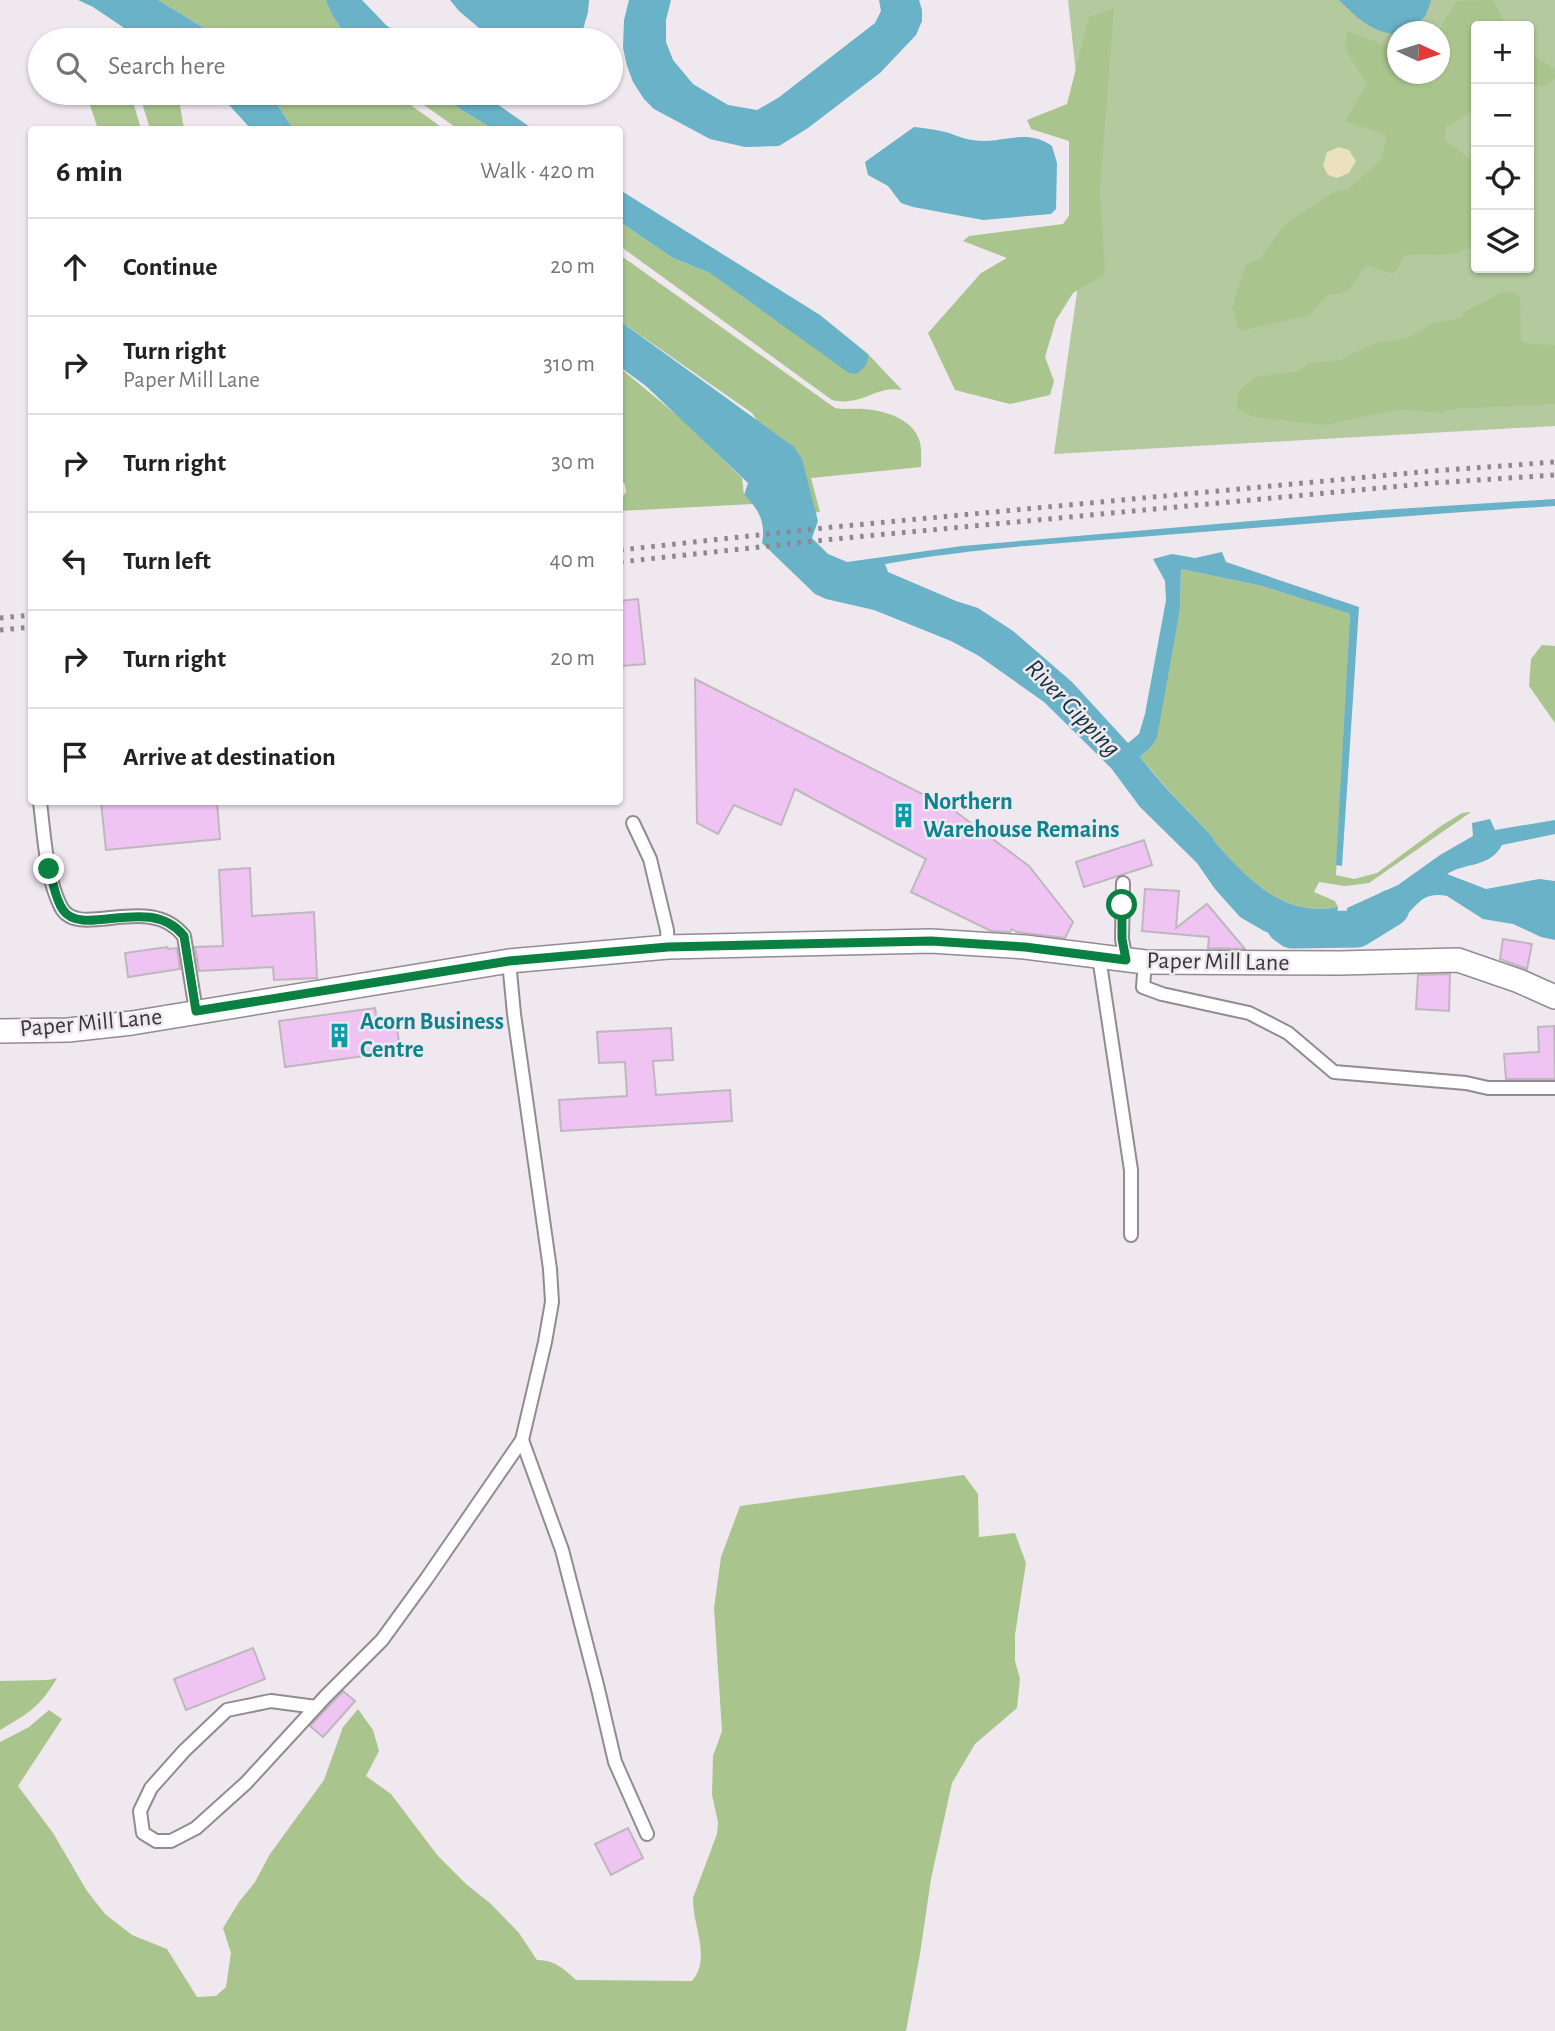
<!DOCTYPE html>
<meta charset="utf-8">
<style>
body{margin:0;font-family:"Alegreya Sans",sans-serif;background:#f2f2f2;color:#222}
.controls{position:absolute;right:21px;top:21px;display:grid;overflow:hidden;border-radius:7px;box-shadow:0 2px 5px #0004}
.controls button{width:63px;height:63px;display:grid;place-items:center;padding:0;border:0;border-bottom:2px solid #e0e0e0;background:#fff;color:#222;font:35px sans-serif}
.compass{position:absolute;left:1387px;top:21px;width:63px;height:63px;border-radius:50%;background:#fff;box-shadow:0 2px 5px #0004;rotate:94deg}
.stop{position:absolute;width:21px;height:21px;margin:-16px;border:5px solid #0b8043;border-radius:50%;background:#fff}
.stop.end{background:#0b8043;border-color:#fff;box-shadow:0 2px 7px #0008}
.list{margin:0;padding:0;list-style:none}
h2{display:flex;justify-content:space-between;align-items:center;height:91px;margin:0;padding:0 28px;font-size:30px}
h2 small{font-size:23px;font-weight:400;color:#767676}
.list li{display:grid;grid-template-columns:46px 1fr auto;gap:21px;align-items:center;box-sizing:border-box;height:98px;padding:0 28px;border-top:2px solid #e0e0e0}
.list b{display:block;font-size:26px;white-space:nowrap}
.list p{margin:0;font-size:23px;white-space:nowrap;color:#767676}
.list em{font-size:23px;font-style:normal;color:#767676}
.icon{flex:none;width:38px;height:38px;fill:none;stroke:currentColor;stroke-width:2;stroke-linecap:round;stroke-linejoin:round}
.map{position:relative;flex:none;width:1555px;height:2031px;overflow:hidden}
.search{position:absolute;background:#fff;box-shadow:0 2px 5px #0004;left:28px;top:28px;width:595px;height:77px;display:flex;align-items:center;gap:18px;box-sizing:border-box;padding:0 24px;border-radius:38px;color:#767676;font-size:26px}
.panel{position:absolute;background:#fff;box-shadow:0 2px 5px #0004;left:28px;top:126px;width:595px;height:679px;border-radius:7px}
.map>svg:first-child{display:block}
</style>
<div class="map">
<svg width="1555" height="2031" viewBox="0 0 1555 2031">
<rect width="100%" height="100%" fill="#efe8ef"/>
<path fill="#b4c99e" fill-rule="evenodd" d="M1068 0H1555V426L1054 454 1090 201ZM1476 26H1529V268H1476ZM1398 32H1440V74H1398Z"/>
<g fill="#aac48e">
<path d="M158 0H326C331 16 340 28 351 40H334L321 31 317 37 321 40H235L209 31Z"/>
<polygon points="1493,0 1507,26 1476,26 1476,106 1463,118 1446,126 1444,140 1476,163 1476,244 1455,254 1405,255 1394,274 1367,265 1348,291 1326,296 1310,315 1240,331 1232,309 1245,266 1261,258 1286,223 1332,193 1349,189 1381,160 1387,135 1345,121 1367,84 1345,49 1347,31 1397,50 1398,74 1440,74 1440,32 1435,31 1439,29 1457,1"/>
<polygon points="1114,8 1100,189 1105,274 1073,293 1056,320 1045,357 1054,381 1050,395 1010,404 955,390 928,333 981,273 1007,258 963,241 969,236 1063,224 1069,216 1069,141 1031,129 1027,120 1067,104 1089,17"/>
<polygon points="1529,51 1555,70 1555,79 1543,86 1529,86"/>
<polygon points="86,93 135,93 134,105 141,129 98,129"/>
<polygon points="145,93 174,93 179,100 184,129 150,129 143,106"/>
<polygon points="270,93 394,93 444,129 293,129"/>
<polygon points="407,93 434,93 493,129 458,129"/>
<path d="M620 222 673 258 710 273 868 361V354L902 390C875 385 863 407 832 400L620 246Z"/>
<path d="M620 255 835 408C844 410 853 408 863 409 883 410 911 418 919 439 922 448 921 458 921 467L811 478 820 512 800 514 769 438 752 413 620 321Z"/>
<polygon points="1505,291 1516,293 1520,298 1521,340 1529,344 1555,345 1555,404 1451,409 1440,413 1401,409 1324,425 1254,417 1237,409 1239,391 1256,377 1299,371 1308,363 1340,360 1376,343 1410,337 1433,323 1461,318 1466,311"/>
<polygon points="620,368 685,422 742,478 744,495 753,504 620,511 620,500 626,492 625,485 620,477"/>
<path d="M1181 569 1262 586 1350 614 1336 875 1354 879 1377 873 1441 826 1462 813 1471 812 1369 883 1345 886 1319 882 1314 892 1335 901 1338 907C1287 917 1254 885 1222 850 1217 845 1214 839 1209 833 1185 808 1162 784 1140 757L1152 746 1180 609Z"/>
<polygon points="1542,645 1555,646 1555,723 1529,686 1531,659"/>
<path d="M964 1475 978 1494 979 1537 1015 1533 1026 1563 1015 1635V1661L1020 1679 1017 1708 975 1744 952 1783 931 1879 920 1954 906 2031H0V1742L29 1727 49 1710 62 1719 18 1786 53 1833 87 1891 105 1914 132 1935 167 1949 197 1997 216 1996 226 1987 231 1953 223 1928 239 1902 255 1882 270 1854 324 1780 343 1727 358 1709 373 1730 379 1751 366 1776 391 1794 438 1856 466 1884 491 1904 519 1933 537 1960C555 1960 564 1969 576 1980L692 1981C712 1958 692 1925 693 1898L717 1834 718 1822 712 1795 713 1756 722 1731 714 1608 721 1557 740 1506Z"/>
<path d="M57 1678C40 1707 29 1713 0 1730V1681L48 1680Z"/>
</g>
<polygon fill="#ebe1bc" points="1339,147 1349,150 1356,161 1349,173 1337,178 1328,175 1323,166 1327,152"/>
<g fill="#69b2c7">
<polygon points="78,0 158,0 209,31 235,40 142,40 93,7"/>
<path d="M326 0H362L386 25 407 40H351C340 28 331 16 326 0Z"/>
<polygon points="450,0 589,0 588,12 580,40 504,40 479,28 459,11"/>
<polygon points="629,0 671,0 666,20 666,42 673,60 693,84 728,105 757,110 778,98 875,23 881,11 879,0 919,0 922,10 922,21 916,35 880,73 808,128 779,146 745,147 710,139 654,109 644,99 633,82 627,66 623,48 624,20"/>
<path d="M1339 0H1431L1426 15 1411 31 1398 32 1397 34C1372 33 1356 17 1339 0Z"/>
<polygon points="213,93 270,93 293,129 251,129 230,106"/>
<polygon points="434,93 481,93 533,129 493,129"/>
<path d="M914 127C923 128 933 129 941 131 952 133 962 139 973 140 1003 145 1024 127 1052 146L1057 163 1056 209 1051 214 983 220 913 207 901 203 888 186 868 175 865 162Z"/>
<path d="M620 190 820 315 868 354C869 364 864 368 856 374L849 373 710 273 673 258 620 222Z"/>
<path d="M620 321 794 447 802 459 818 521 812 538 828 554 847 562 962 546 1381 510 1555 499V506C1424 514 1294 525 1164 535 1071 543 977 547 885 564L888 572 956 601 978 608 1013 631 1072 682 1128 743 1139 734 1145 714 1166 600 1165 581 1153 559 1172 554 1195 558 1222 552 1226 562 1359 607 1342 866 1336 865 1350 614 1262 586 1181 569 1180 609 1157 737 1152 746 1140 757C1161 784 1185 808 1209 833 1214 839 1217 845 1222 850 1254 885 1287 917 1338 907L1332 942 1296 943 1264 931 1240 917 1215 889 1197 863 1140 807 1111 768 1044 702 979 656 951 641 874 610 826 599 815 594 762 543C766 523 759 509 744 495L748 483 646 386 620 367Z"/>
<path d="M1490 819 1495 830 1555 820V834L1502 845C1490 868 1466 862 1447 874L1486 889 1539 879 1555 881V940L1541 937 1513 924 1483 919 1447 896C1418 890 1417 911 1396 922 1380 932 1363 937 1345 941L1347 908 1398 885 1440 855 1473 836 1472 823Z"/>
</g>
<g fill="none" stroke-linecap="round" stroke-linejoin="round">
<polyline stroke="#69b2c7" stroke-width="37" points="1285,925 1292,930 1357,929 1391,908"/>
</g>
<g fill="#f0c4f2" stroke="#beb7be" stroke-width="2">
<polygon points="638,599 645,664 621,666 620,601"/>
<polygon points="695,679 952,809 1029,866 1073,922 1065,938 1017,932 1012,929 1010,932 991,931 911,892 926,859 795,789 781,825 734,805 718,834 697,823"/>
<polygon points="101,802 217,802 220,839 106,850"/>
<polygon points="1144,840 1152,865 1084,887 1076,862"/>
<polygon points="250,868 252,916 314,912 317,978 274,980 273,967 199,971 195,947 223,946 219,870"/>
<polygon points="1145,889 1179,891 1176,928 1207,904 1245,949 1208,948 1209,937 1142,931"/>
<polygon points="1503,939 1532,944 1527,969 1500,959"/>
<polygon points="167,947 168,949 177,948 180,969 128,977 125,953"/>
<polygon points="1450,974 1449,1011 1416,1009 1418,975"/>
<polygon points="375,1008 377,1021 396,1019 400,1051 285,1067 279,1021"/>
<polygon points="1554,1026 1555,1079 1506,1079 1504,1054 1539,1052 1538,1027"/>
<polygon points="671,1028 673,1060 653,1061 656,1095 730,1090 732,1121 561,1131 559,1100 627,1096 625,1062 599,1063 597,1032"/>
<polygon points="253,1648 265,1679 186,1710 174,1679"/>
<polygon points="343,1691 355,1701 323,1737 310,1726"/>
<polygon points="628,1828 643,1858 611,1875 595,1844"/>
</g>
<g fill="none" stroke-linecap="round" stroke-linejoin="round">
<defs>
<g id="service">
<path d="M40 802C44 834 46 878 61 907 78 941 149 891 184 936L196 1011"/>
<polyline points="633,823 650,859 667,930 668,947"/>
<polyline points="1123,883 1122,939 1126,960"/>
<polyline points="1099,957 1131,1170 1131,1235"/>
<polyline points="1145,962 1143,987 1162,994 1249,1013 1288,1033 1334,1072 1466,1083 1488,1088 1555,1088"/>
<polyline points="522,1440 562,1550 598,1689 615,1762 647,1834"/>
<polyline points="316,1707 271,1701 227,1710 184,1751 151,1788 140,1811 143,1833 156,1841 171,1841 196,1828 246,1783 326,1696 382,1640 427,1578 522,1440 545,1342 552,1302 550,1269 514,1014 509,961"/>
</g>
<polyline id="minor" points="0,1031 68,1030 132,1023 509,961 668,947 931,941 1025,947 1145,962 1340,963 1458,960 1519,981 1555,997"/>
</defs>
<use href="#service" stroke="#928b92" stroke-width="16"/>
<use href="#minor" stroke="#928b92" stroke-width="26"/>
<use href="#service" stroke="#fff" stroke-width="12"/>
<use href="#minor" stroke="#fff" stroke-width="23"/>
<g stroke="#8d888d" stroke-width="5" stroke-dasharray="3.5 7" stroke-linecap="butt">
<polyline points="620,550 833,527 1432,471 1555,462"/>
<polyline points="620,562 834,539 1433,483 1555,475"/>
<polyline points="0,618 32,615"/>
<polyline points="0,630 32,627"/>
</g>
</g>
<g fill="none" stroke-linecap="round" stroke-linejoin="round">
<path stroke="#0b8043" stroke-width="9" d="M49 869C53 881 55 899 63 910 83 939 150 893 184 936L196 1011 509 961 668 947 931 941 1025 947 1126 960 1122 939V905"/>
</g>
<defs>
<symbol id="building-bare" viewBox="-9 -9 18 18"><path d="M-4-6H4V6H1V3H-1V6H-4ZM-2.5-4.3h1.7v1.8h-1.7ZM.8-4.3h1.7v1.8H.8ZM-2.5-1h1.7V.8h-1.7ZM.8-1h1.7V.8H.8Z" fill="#0f9aa8" stroke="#efe8ef" stroke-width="2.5" paint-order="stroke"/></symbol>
</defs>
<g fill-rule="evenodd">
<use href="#building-bare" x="886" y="798" width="35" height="35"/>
<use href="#building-bare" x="322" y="1018" width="35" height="35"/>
</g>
<g text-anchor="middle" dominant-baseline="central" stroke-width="5" stroke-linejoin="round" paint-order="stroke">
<g font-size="24" font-weight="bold" fill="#0d838f" stroke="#efe8ef" text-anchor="start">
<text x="923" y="802">Northern<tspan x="923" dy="28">Warehouse Remains</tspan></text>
<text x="360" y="1022">Acorn Business<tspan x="360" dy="28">Centre</tspan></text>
</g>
<g font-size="24" fill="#393639" stroke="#efe8ef">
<text transform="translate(1218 962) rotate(1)">Paper Mill Lane</text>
<text transform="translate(91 1023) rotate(-5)">Paper Mill Lane</text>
</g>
<g font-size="26" font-style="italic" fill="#0f333c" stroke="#efe8ef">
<text transform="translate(1073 708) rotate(46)">River Gipping</text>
</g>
</g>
</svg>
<div class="controls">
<button>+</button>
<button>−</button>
<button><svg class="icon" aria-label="locate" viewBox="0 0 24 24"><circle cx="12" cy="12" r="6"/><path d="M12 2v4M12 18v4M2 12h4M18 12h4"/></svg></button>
<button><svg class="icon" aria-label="layers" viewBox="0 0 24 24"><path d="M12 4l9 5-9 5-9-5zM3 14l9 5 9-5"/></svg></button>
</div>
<svg class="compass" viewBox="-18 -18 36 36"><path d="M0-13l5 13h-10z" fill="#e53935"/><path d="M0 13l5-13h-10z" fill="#767676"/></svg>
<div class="stop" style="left:1122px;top:905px"></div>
<div class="stop end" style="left:49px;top:869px"></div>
<div class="search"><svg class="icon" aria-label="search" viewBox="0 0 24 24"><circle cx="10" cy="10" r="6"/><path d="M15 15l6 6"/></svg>Search here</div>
<section class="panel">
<h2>6 min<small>Walk · 420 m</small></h2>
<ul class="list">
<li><svg class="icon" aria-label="ahead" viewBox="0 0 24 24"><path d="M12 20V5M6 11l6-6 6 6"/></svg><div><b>Continue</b></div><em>20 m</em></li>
<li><svg class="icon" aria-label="right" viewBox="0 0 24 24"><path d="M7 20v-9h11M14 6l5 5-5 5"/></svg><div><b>Turn right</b><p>Paper Mill Lane</p></div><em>310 m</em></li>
<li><svg class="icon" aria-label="right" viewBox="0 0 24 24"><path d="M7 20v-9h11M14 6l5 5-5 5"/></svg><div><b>Turn right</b></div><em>30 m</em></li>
<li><svg class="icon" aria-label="left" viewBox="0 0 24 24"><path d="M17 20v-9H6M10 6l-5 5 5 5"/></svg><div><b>Turn left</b></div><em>40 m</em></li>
<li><svg class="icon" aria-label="right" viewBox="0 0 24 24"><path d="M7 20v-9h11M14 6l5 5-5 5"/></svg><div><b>Turn right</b></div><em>20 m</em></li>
<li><svg class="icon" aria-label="arrive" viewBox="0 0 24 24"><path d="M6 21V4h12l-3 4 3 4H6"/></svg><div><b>Arrive at destination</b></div></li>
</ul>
</section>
</div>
